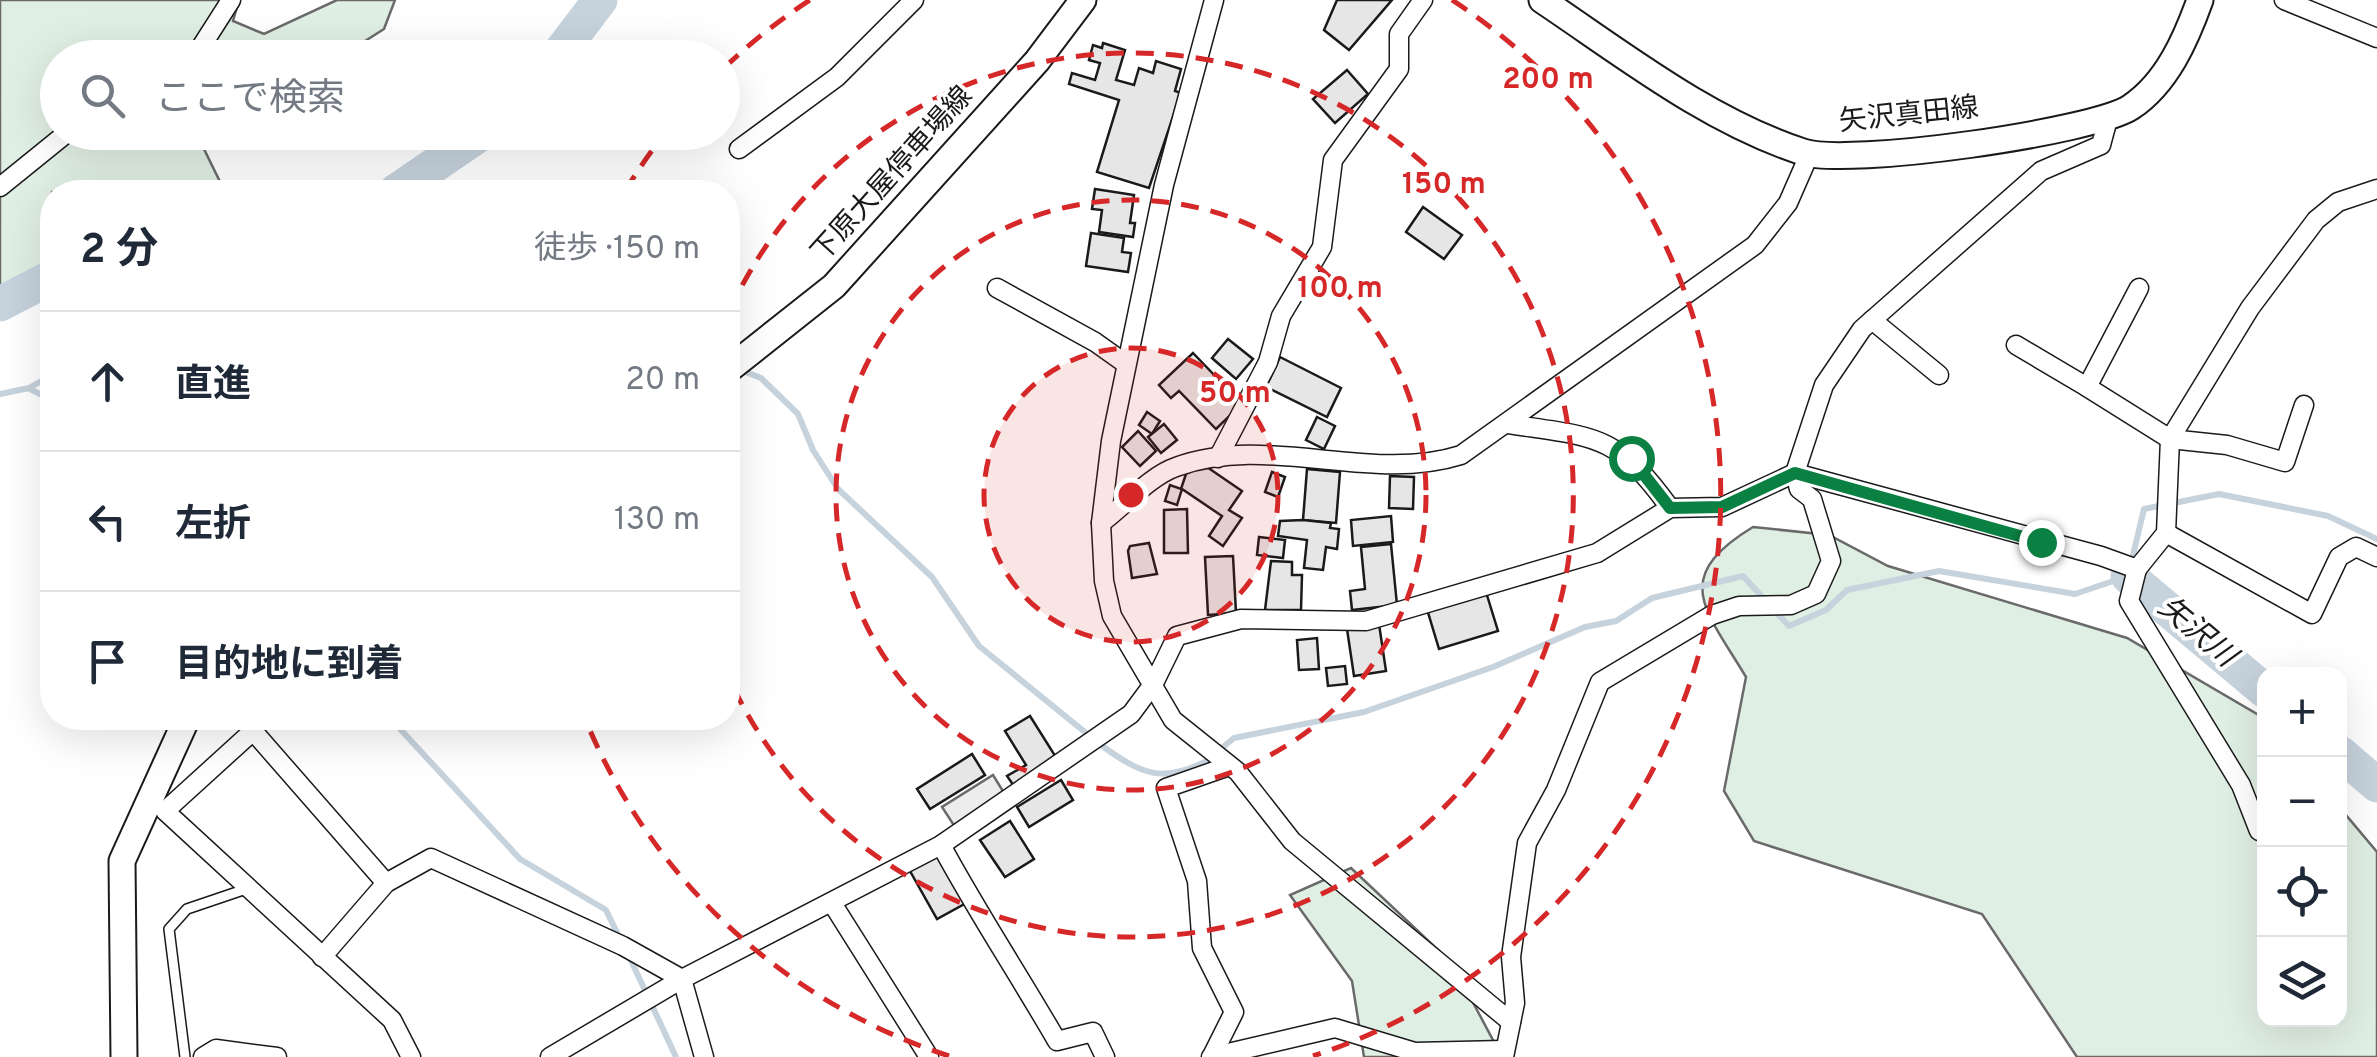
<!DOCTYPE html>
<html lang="ja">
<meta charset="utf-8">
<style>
body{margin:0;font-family:Overpass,"Noto Sans JP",sans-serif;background:#f6f6f7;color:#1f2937}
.controls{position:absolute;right:30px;bottom:30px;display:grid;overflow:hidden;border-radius:20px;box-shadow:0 10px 40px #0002}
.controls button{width:90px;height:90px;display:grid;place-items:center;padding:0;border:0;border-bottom:2px solid #e0e1e3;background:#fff;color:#1f2937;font:50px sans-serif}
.stop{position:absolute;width:30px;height:30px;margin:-22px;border:8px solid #0b8043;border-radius:50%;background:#fff}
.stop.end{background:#0b8043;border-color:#fff;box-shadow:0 2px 10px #0008}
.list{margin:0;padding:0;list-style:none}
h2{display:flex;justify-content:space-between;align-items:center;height:130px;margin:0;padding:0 40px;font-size:42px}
h2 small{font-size:32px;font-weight:400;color:#747a83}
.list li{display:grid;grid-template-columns:65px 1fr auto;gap:30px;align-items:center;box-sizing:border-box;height:140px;padding:0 40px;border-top:2px solid #e0e1e3}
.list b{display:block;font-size:38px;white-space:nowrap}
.list em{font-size:32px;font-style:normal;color:#747a83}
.icon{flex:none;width:55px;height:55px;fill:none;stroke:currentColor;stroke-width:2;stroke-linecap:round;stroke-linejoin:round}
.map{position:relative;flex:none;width:2377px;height:1057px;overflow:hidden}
.search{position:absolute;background:#fff;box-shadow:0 10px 40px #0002;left:40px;top:40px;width:700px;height:110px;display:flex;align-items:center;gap:25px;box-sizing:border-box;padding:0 35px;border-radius:55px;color:#747a83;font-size:38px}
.panel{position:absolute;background:#fff;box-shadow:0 10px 40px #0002;left:40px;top:180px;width:700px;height:550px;border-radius:40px}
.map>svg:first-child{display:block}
</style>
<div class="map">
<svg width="2377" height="1057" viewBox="0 0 2377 1057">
<rect width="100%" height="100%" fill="#fff"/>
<g fill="#e0efe3" stroke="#6a6a6a" stroke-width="2.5">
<polygon points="0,0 239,0 233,21 264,34 337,0 395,0 384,29 340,57 58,58 58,132 224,133 203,147 225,192 52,192 52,280 0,302"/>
<path d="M1753 527 1829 535 1888 566 2127 638 2262 717 2264 1020H2340V808L2377 852V1057H2077L1982 914 1754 841 1724 791 1746 677C1706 610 1669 578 1753 527Z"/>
<polygon points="1351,868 1452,963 1502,1057 1364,1057 1352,981 1290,895"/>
</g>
<polygon fill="#ededed" stroke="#6a6a6a" stroke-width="2.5" points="993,775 1006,796 955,827 942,807"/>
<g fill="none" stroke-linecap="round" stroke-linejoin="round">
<g stroke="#c6d2dc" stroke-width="6">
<polyline points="738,369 761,378 798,414 813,450 838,489 932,577 979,646 1091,737"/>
<polyline points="30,389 52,400"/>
<polyline points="0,394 29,388 52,375"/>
<polyline points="1775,611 1789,626 1826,610 1847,590 1939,571 2075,594 2128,576 2144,509 2219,494 2328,516 2377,539"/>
<polyline points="390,718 520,859 606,910 620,939"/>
<path d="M1101 745C1142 775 1164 785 1212 758"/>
<polyline points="1223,747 1234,738 1364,712 1493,667 1585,627 1616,621 1652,598 1743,576 1767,602"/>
<polyline points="628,954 676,1057"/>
</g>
<g stroke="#c6d2dc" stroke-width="35">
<polyline points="556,58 600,0"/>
<polyline points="395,192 483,132"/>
<polyline points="0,304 52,277"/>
<polyline points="2128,576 2264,690"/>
<polyline points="2340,753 2377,785"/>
</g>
</g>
<g fill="#e6e6e6" stroke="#1a1a1a" stroke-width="2.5">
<polygon points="1337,0 1392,0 1349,50 1324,30"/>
<polygon points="1103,43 1125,50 1116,80 1134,85 1139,68 1153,73 1156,61 1181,69 1175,91 1181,93 1149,188 1097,172 1119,100 1069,84 1072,73 1095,80 1100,63 1089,60 1093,45 1102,48"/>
<polygon points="1347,70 1368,94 1335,123 1313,99"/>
<polygon points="1095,189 1134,195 1130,223 1135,223 1133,237 1099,232 1102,210 1092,209"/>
<polygon points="1423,207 1462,235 1444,259 1406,232"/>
<polygon points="1091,233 1124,238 1122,252 1131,253 1128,272 1086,266"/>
<polygon points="1228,339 1253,359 1236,379 1212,358"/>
<polygon points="1193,353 1242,404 1216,429 1179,391 1171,398 1159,385"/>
<polygon points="1280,357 1341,388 1327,417 1266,387"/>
<polygon points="1147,412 1160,421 1152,434 1139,425"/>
<polygon points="1317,417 1335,426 1324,449 1306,440"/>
<polygon points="1164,424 1177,440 1161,453 1148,437"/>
<polygon points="1138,431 1156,451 1140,466 1122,447"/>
<polygon points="1204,465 1242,491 1229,510 1242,518 1223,546 1209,536 1222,516 1182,489 1177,505 1165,501 1170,485 1181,489 1186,474"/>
<polygon points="1307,469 1340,472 1336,523 1303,520"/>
<polygon points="1272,472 1285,477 1278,497 1265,492"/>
<polygon points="1390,476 1414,477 1413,509 1389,508"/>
<polygon points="1187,509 1188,553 1164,553 1164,510"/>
<polygon points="1391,516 1393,542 1353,546 1351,520"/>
<polygon points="1303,520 1331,523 1330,528 1339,529 1337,549 1326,547 1323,570 1304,568 1307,540 1278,536 1280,521"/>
<polygon points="1259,537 1285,540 1283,558 1257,555"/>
<polygon points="1149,543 1157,574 1132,578 1128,551 1130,546"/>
<polygon points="1391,544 1397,605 1352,610 1350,591 1365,589 1361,547"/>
<polygon points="1233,556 1236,613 1208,615 1205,557"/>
<polygon points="1271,561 1292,562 1292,575 1302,575 1301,610 1265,610"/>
<polygon points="1486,592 1498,631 1439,649 1427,609"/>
<polygon points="1379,624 1386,671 1354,676 1347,629"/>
<polygon points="1317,638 1319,669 1299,670 1297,640"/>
<polygon points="1345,666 1347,684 1328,686 1326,668"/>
<polygon points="1030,716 1059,762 1016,789 1007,776 1026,765 1005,731"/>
<polygon points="972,754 985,775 930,809 917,789"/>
<polygon points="1061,780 1073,800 1029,827 1017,807"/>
<polygon points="1010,821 1034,859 1005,877 980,840"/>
<polygon points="941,853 968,902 937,919 910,871"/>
</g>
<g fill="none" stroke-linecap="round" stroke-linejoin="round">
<defs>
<polyline id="lane" points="185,1057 169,929 187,909 249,888"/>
<g id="street">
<polyline points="1214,0 1164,185 1111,441 1101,523 1104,581 1112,616 1173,720 1238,772 1292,841 1511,1022"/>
<polyline points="2284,0 2377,38"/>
<polyline points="194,58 231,0"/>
<polyline points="739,149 837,77 914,0"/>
<polyline points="0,187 68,132"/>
<polyline points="997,288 1095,342 1126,364"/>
<polyline points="2139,288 2087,387 2170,439 2227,445 2285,462 2304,405"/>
<polyline points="1872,320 1939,375"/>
<polyline points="2016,345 2087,387"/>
<path d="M1508 424C1595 437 1616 433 1670 508"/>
<polyline points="1218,458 1268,362 1281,316 1322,247 1333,160 1399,69 1399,34 1423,0"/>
<path d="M1101 523C1124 506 1150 476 1176 467 1268 433 1370 484 1461 455L1755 245 1788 203 1809 155"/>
<polyline points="2166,533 2312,614 2339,557 2356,547 2377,557"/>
<polyline points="2137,569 2129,601 2241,785 2259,831"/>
<path d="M941 845C977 912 1019 975 1057 1041L1093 1032 1105 1057"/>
<polyline points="386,883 253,731 165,811 392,1020 411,1057"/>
<polyline points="832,903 929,1057"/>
<polyline points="322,957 386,883 431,858 623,946 682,979 704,1057"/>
<polyline points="1212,1056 1234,1012 1202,948 1197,881 1166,788 1229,766"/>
<polyline points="203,1057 216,1049 277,1057"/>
<polyline points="550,1057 682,979 941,845 1131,714 1154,683 1177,636 1241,619 1366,621 1597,553 1670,508 1722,507 1795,473 2101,556 2137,569 2166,533 2170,439 2250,308 2316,220 2338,202 2377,189"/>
<polyline points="1211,1057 1335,1028 1415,1052 1503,1050"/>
<polyline points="1504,1057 1515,1003 1511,957 1527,843 1556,790 1600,682 1712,615 1739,606 1791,605 1816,594 1831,561 1812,499 1799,489 1795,473 1824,385 1862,329 2041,171 2101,145 2108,119"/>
</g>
<g id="secondary">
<path d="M1542 0C1624 55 1708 121 1803 152 1847 167 2094 132 2131 107 2167 83 2186 39 2200 0"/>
<polyline points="728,370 834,286 1037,61 1083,0"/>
<polyline points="124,1057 122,861 187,718"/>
</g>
</defs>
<use href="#lane" stroke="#1a1a1a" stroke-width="12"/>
<use href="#street" stroke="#1a1a1a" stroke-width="21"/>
<use href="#secondary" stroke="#1a1a1a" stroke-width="29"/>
<use href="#lane" stroke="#fff" stroke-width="9"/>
<use href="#street" stroke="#fff" stroke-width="18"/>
<use href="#secondary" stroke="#fff" stroke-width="25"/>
</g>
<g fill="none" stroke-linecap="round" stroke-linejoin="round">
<polyline stroke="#0b8043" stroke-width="12" points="1631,458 1670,508 1722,507 1795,473 2041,542"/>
</g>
<circle cx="1131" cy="495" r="147" fill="#d62828" fill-opacity=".12"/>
<g fill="none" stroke="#d62828" stroke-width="5" stroke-dasharray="18 12">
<circle cx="1131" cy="495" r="147"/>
<circle cx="1131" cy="495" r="295"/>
<path d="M729 312A442 442 0 1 1 729 678"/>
<path d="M949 1056A590 590 0 0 1 586 721M625 191A590 590 0 0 1 663 136M725 67A590 590 0 0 1 810 0M1452 0A590 590 0 0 1 1313 1056"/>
</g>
<g text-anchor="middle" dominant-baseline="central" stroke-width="8" stroke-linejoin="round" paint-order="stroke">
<g font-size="28" fill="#1a1a1a" stroke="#fff">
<text transform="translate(1909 116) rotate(-6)">矢沢真田線</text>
<text transform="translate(893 175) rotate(-48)">下原大屋停車場線</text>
</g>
<g font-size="30" font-style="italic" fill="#1a1a1a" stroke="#fff">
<text transform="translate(2196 633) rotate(40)">矢沢川</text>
</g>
</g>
<circle cx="1131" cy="495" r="15" fill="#d62828" stroke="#fff" stroke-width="5"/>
<g font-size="30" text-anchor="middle" font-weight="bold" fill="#d62828" stroke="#fff" stroke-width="8" stroke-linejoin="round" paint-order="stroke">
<text x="1548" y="88">200 m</text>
<text x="1444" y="193">150 m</text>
<text x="1340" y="297">100 m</text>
<text x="1235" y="402">50 m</text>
</g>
</svg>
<div class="controls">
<button>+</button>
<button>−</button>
<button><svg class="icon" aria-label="locate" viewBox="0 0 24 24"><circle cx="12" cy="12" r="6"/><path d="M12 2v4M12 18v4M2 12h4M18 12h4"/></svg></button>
<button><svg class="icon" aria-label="layers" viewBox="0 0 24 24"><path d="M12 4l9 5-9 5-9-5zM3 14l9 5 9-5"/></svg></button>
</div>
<div class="stop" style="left:1631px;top:458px"></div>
<div class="stop end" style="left:2041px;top:542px"></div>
<div class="search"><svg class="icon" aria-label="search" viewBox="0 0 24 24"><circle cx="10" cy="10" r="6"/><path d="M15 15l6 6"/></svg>ここで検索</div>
<section class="panel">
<h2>2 分<small>徒歩 · 150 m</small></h2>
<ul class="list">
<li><svg class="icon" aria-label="ahead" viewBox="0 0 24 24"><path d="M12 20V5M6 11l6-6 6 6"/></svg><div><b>直進</b></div><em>20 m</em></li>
<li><svg class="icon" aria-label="left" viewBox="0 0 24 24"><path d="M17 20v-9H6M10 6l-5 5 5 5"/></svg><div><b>左折</b></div><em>130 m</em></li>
<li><svg class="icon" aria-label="arrive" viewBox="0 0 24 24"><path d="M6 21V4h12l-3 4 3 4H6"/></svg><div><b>目的地に到着</b></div></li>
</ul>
</section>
</div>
